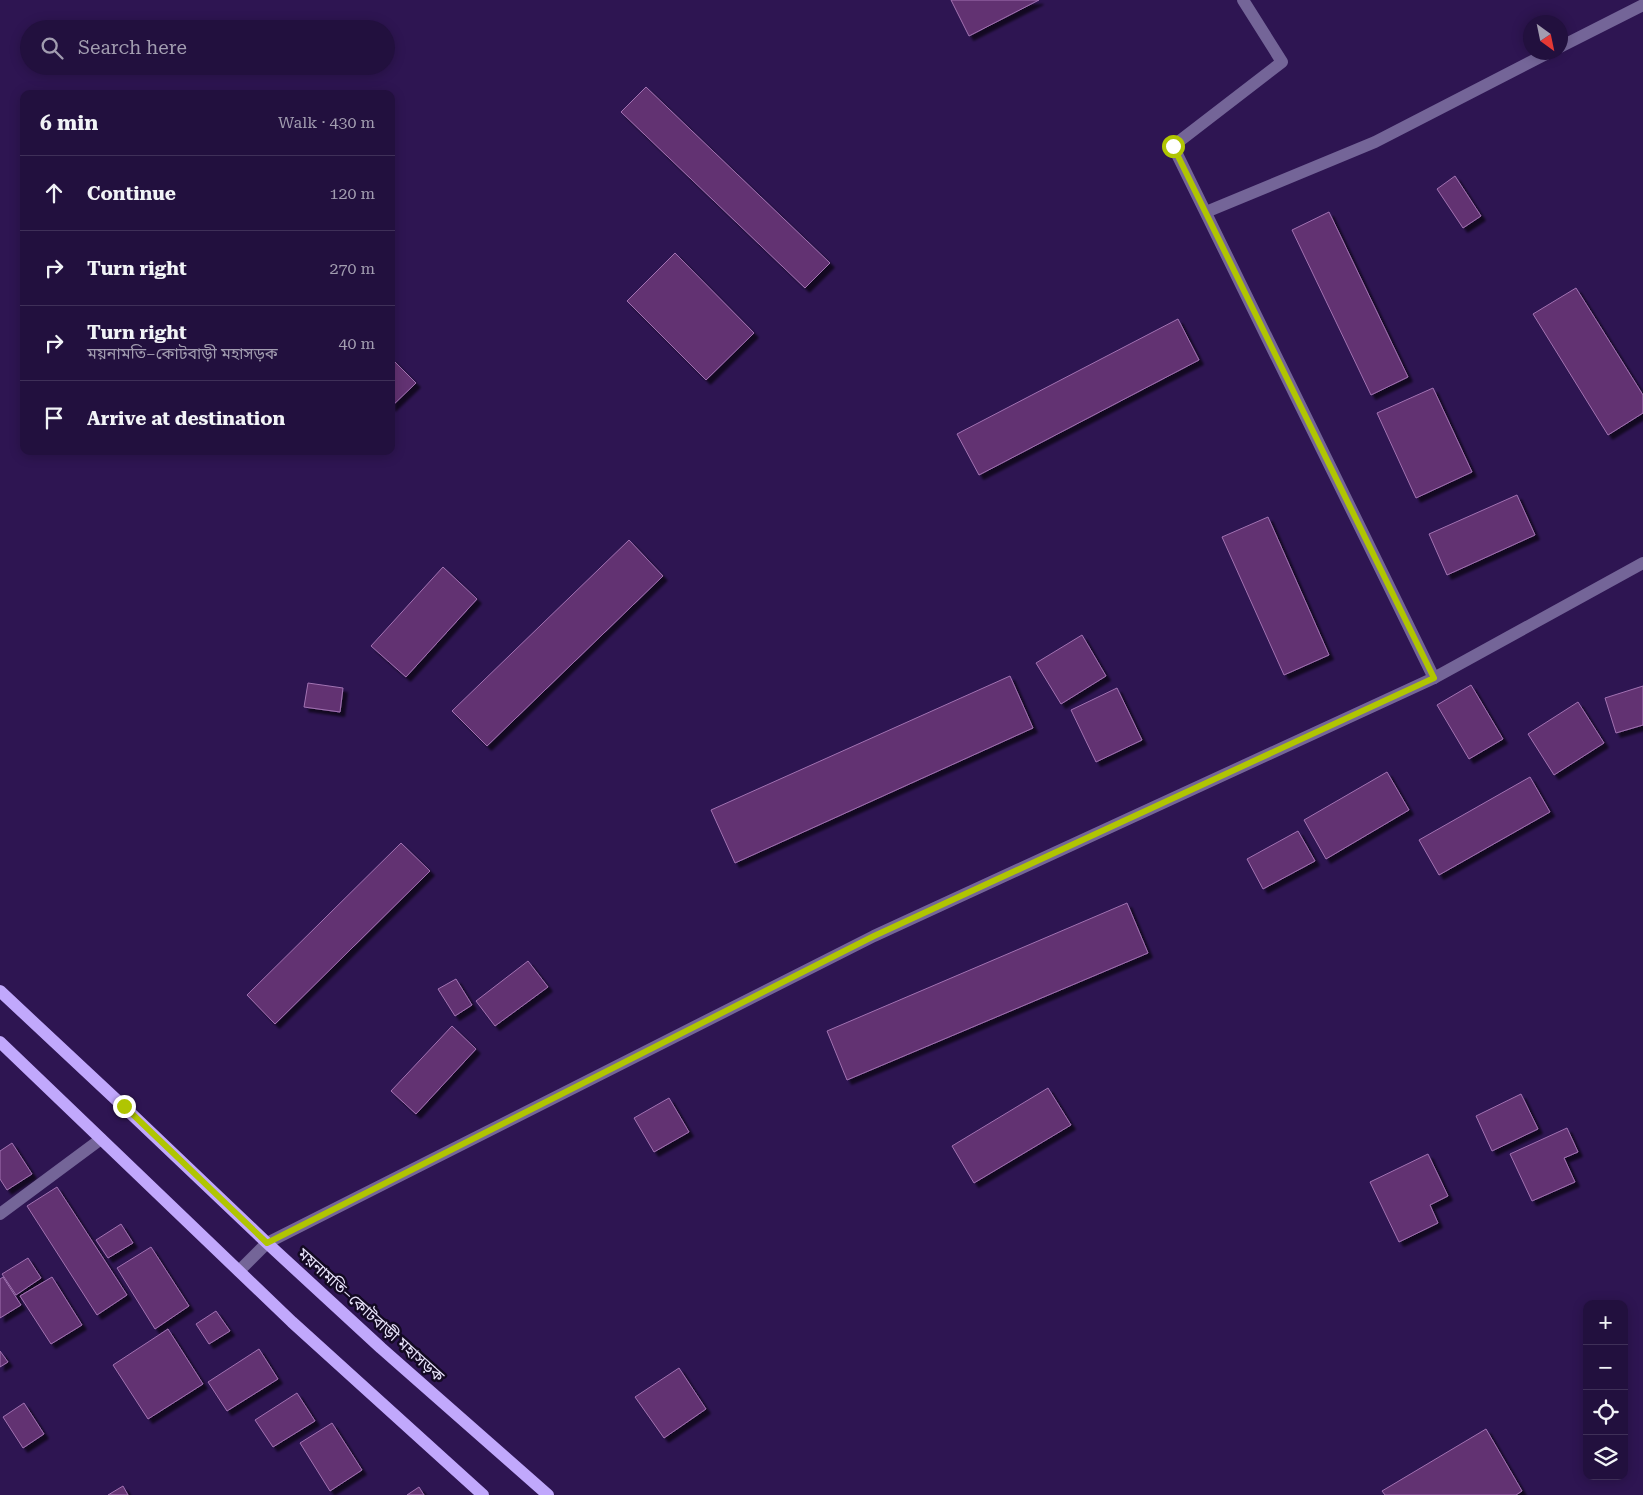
<!DOCTYPE html>
<meta charset="utf-8">
<style>
body{margin:0;font-family:"Roboto Serif","Noto Sans Bengali",serif;background:#2a1945;color:#f1f3f6}
.controls{position:absolute;right:15px;bottom:15px;display:grid;overflow:hidden;border-radius:10px;box-shadow:0 2px 12px #0003}
.controls button{width:45px;height:45px;display:grid;place-items:center;padding:0;border:0;border-bottom:1px solid #3f3058;background:#22103e;color:#f1f3f6;font:25px sans-serif}
.compass{position:absolute;left:1523px;top:15px;width:45px;height:45px;border-radius:50%;background:#22103e;box-shadow:0 2px 12px #0003;rotate:147deg}
.stop{position:absolute;width:15px;height:15px;margin:-11px;border:4px solid #b0c502;border-radius:50%;background:#fff}
.stop.end{background:#b0c502;border-color:#fff;box-shadow:0 1px 5px #0008}
.list{margin:0;padding:0;list-style:none}
h2{display:flex;justify-content:space-between;align-items:center;height:65px;margin:0;padding:0 20px;font-size:21px}
h2 small{font-size:16px;font-weight:400;color:#a29db0}
.list li{display:grid;grid-template-columns:32px 1fr auto;gap:15px;align-items:center;box-sizing:border-box;height:75px;padding:0 20px;border-top:1px solid #3f3058}
.list b{display:block;font-size:19px;white-space:nowrap}
.list p{margin:0;font-size:16px;white-space:nowrap;color:#a29db0}
.list em{font-size:16px;font-style:normal;color:#a29db0}
.icon{flex:none;width:28px;height:28px;fill:none;stroke:currentColor;stroke-width:2;stroke-linecap:round;stroke-linejoin:round}
.map{position:relative;flex:none;width:1643px;height:1495px;overflow:hidden}
.search{position:absolute;background:#22103e;box-shadow:0 2px 12px #0003;left:20px;top:20px;width:375px;height:55px;display:flex;align-items:center;gap:12px;box-sizing:border-box;padding:0 18px;border-radius:28px;color:#a29db0;font-size:19px}
.panel{position:absolute;background:#22103e;box-shadow:0 2px 12px #0003;left:20px;top:90px;width:375px;height:365px;border-radius:10px}
.map>svg:first-child{display:block}
</style>
<div class="map">
<svg width="1643" height="1495" viewBox="0 0 1643 1495">
<defs>
<filter id="shadow"><feDropShadow dx="4.5" dy="4.5" stdDeviation="1" flood-color="#0009"/></filter>
</defs>
<rect width="100%" height="100%" fill="#2e1552"/>
<g fill="#623172" stroke="#a273b2" filter="url(#shadow)">
<polygon points="951,0 1039,0 969,36"/>
<polygon points="646,87 830,263 805,288 621,112"/>
<polygon points="1455,176 1481,216 1463,228 1437,189"/>
<polygon points="1329,212 1408,377 1371,395 1292,230"/>
<polygon points="675,253 754,333 706,380 627,301"/>
<polygon points="1576,288 1643,395 1643,413 1608,435 1533,314"/>
<polygon points="1178,319 1199,360 979,475 957,434"/>
<polygon points="391,358 416,383 391,407"/>
<polygon points="1433,388 1472,472 1416,498 1377,413"/>
<polygon points="1517,495 1535,535 1447,575 1429,534"/>
<polygon points="1268,517 1329,655 1284,675 1222,537"/>
<polygon points="629,540 663,576 487,746 452,711"/>
<polygon points="443,567 477,599 406,677 371,646"/>
<polygon points="1082,635 1106,676 1061,704 1036,663"/>
<polygon points="1010,676 1033,728 735,863 711,810"/>
<polygon points="308,683 343,688 340,712 304,707"/>
<polygon points="1471,685 1503,739 1469,759 1437,705"/>
<polygon points="1643,686 1643,725 1616,733 1605,698"/>
<polygon points="1117,688 1142,740 1096,762 1071,710"/>
<polygon points="1578,702 1604,743 1554,775 1528,734"/>
<polygon points="1387,772 1409,810 1326,859 1304,820"/>
<polygon points="1530,777 1550,812 1439,875 1419,840"/>
<polygon points="1298,831 1315,861 1263,889 1247,859"/>
<polygon points="401,843 430,871 275,1024 247,995"/>
<polygon points="1127,903 1148,953 847,1080 827,1031"/>
<polygon points="528,961 548,987 495,1026 476,1001"/>
<polygon points="456,979 472,1005 455,1016 438,989"/>
<polygon points="452,1026 476,1049 416,1114 391,1091"/>
<polygon points="1048,1088 1071,1125 974,1183 952,1146"/>
<polygon points="1521,1094 1538,1129 1492,1151 1476,1116"/>
<polygon points="669,1098 689,1132 654,1152 634,1118"/>
<polygon points="1567,1128 1578,1152 1564,1158 1575,1182 1532,1201 1510,1154"/>
<polygon points="12,1143 32,1174 7,1190 0,1179 0,1151"/>
<polygon points="1428,1154 1448,1196 1430,1205 1438,1223 1399,1242 1370,1182"/>
<polygon points="57,1187 127,1295 97,1315 27,1206"/>
<polygon points="121,1224 133,1243 108,1258 96,1240"/>
<polygon points="151,1247 189,1306 155,1329 117,1268"/>
<polygon points="28,1258 41,1278 16,1295 2,1274"/>
<polygon points="3,1277 21,1305 0,1318 0,1279"/>
<polygon points="52,1277 82,1325 51,1344 20,1296"/>
<polygon points="216,1311 230,1331 209,1344 196,1324"/>
<polygon points="168,1329 203,1384 148,1419 113,1365"/>
<polygon points="259,1349 278,1379 227,1411 208,1382"/>
<polygon points="0,1351 8,1362 0,1367"/>
<polygon points="679,1368 706,1409 664,1438 635,1397"/>
<polygon points="297,1393 315,1421 273,1447 255,1420"/>
<polygon points="24,1403 44,1434 23,1448 3,1417"/>
<polygon points="332,1423 362,1470 330,1491 300,1443"/>
<polygon points="1486,1429 1522,1491 1516,1495 1385,1495 1382,1491"/>
<polygon points="123,1486 128,1495 108,1495"/>
<polygon points="419,1487 424,1495 407,1495"/>
</g>
<g fill="none" stroke-linecap="round" stroke-linejoin="round">
<g stroke="#746598" stroke-width="12">
<polyline points="1243,0 1282,62 1173,146 1434,678"/>
<polyline points="1560,47 1643,5"/>
<polyline points="1206,212 1375,142 1550,52"/>
<polyline points="0,1214 101,1139"/>
<polyline points="239,1271 267,1243 874,936 1434,678 1643,563"/>
</g>
<g stroke="#c1a8fc" stroke-width="12">
<polyline points="0,991 123,1106 267,1243 381,1348 548,1495"/>
<polyline points="0,1042 292,1322 483,1495"/>
</g>
</g>
<g fill="none" stroke-linecap="round" stroke-linejoin="round">
<polyline stroke="#b0c502" stroke-width="6" points="124,1106 267,1243 874,936 1434,678 1173,146"/>
</g>
<g text-anchor="middle" dominant-baseline="central" stroke-width="5" stroke-linejoin="round" paint-order="stroke">
<g font-size="16" fill="#e9e4fb" stroke="#130923">
<text transform="translate(371 1315) rotate(42)">ময়নামতি–কোটবাড়ী মহাসড়ক</text>
</g>
</g>
</svg>
<div class="controls">
<button>+</button>
<button>−</button>
<button><svg class="icon" aria-label="locate" viewBox="0 0 24 24"><circle cx="12" cy="12" r="6"/><path d="M12 2v4M12 18v4M2 12h4M18 12h4"/></svg></button>
<button><svg class="icon" aria-label="layers" viewBox="0 0 24 24"><path d="M12 4l9 5-9 5-9-5zM3 14l9 5 9-5"/></svg></button>
</div>
<svg class="compass" viewBox="-18 -18 36 36"><path d="M0-13l5 13h-10z" fill="#e53935"/><path d="M0 13l5-13h-10z" fill="#a29db0"/></svg>
<div class="stop" style="left:1173px;top:146px"></div>
<div class="stop end" style="left:124px;top:1106px"></div>
<div class="search"><svg class="icon" aria-label="search" viewBox="0 0 24 24"><circle cx="10" cy="10" r="6"/><path d="M15 15l6 6"/></svg>Search here</div>
<section class="panel">
<h2>6 min<small>Walk · 430 m</small></h2>
<ul class="list">
<li><svg class="icon" aria-label="ahead" viewBox="0 0 24 24"><path d="M12 20V5M6 11l6-6 6 6"/></svg><div><b>Continue</b></div><em>120 m</em></li>
<li><svg class="icon" aria-label="right" viewBox="0 0 24 24"><path d="M7 20v-9h11M14 6l5 5-5 5"/></svg><div><b>Turn right</b></div><em>270 m</em></li>
<li><svg class="icon" aria-label="right" viewBox="0 0 24 24"><path d="M7 20v-9h11M14 6l5 5-5 5"/></svg><div><b>Turn right</b><p>ময়নামতি–কোটবাড়ী মহাসড়ক</p></div><em>40 m</em></li>
<li><svg class="icon" aria-label="arrive" viewBox="0 0 24 24"><path d="M6 21V4h12l-3 4 3 4H6"/></svg><div><b>Arrive at destination</b></div></li>
</ul>
</section>
</div>
